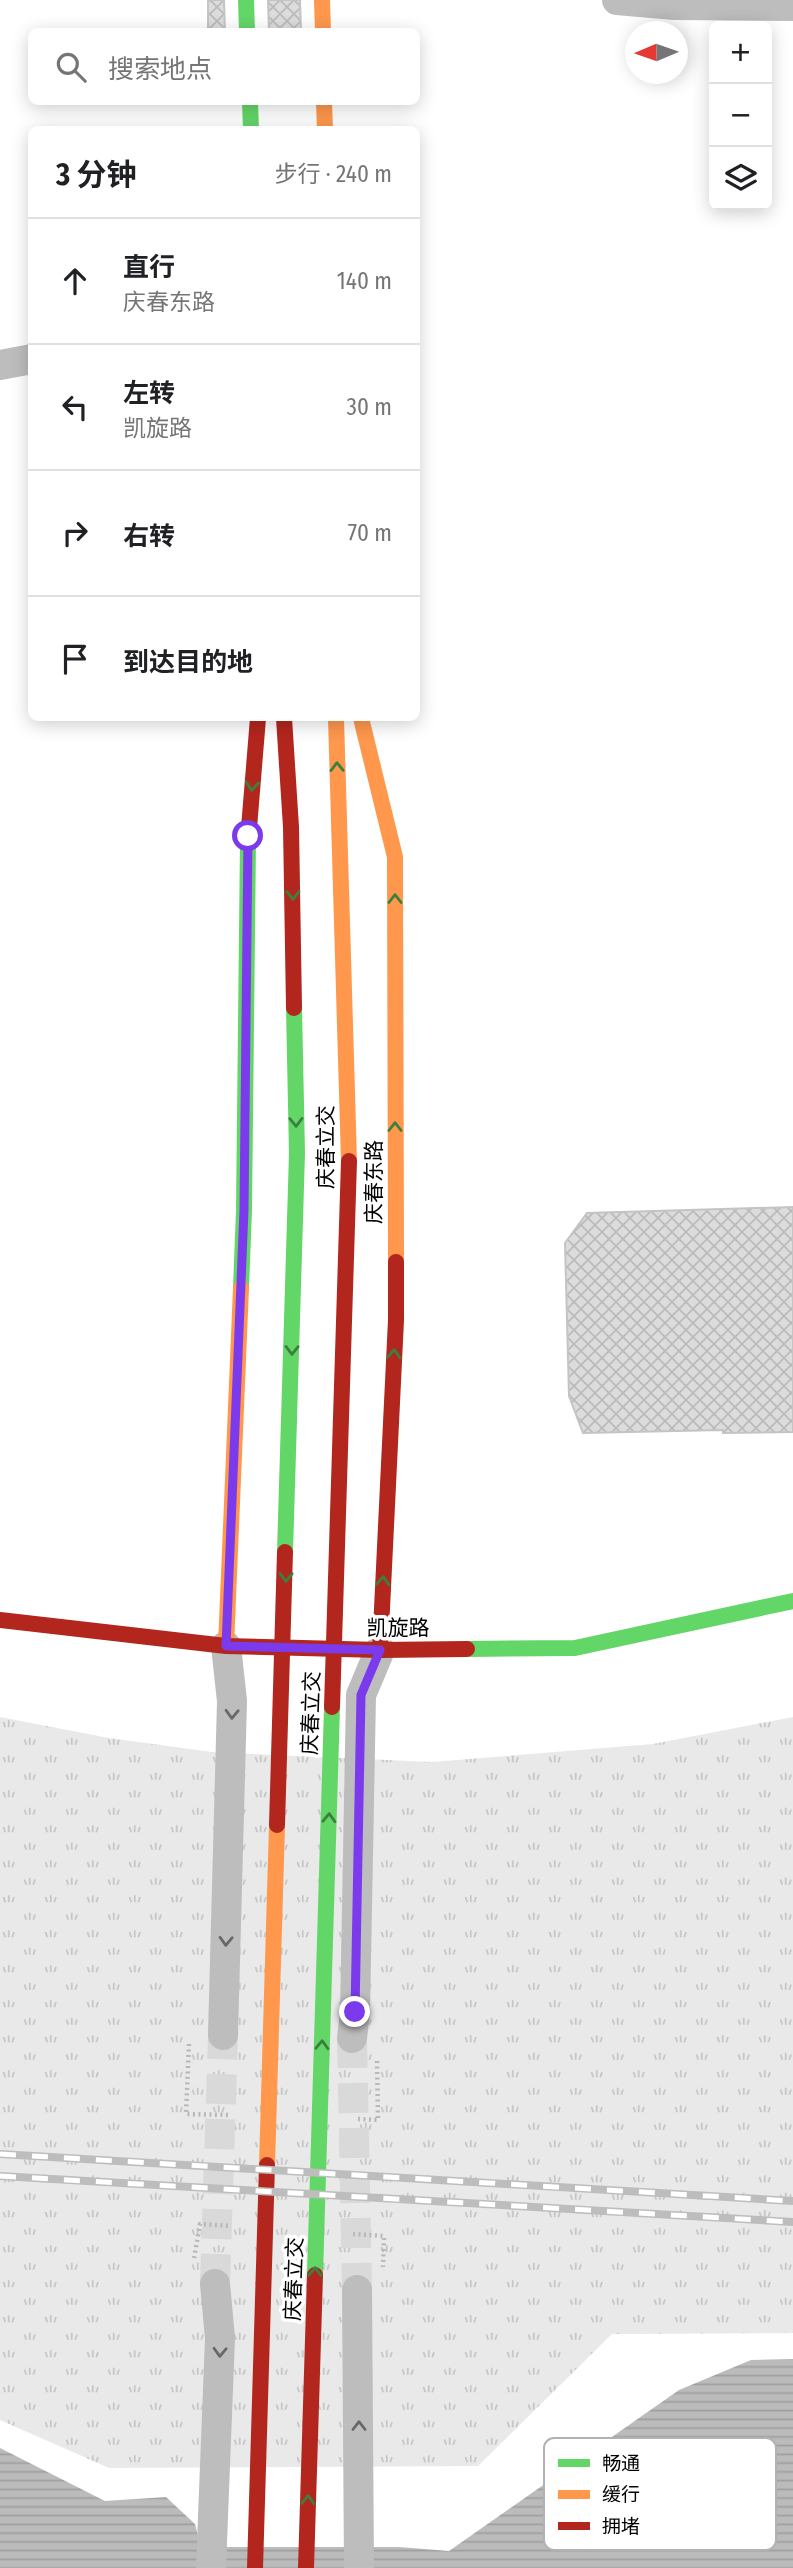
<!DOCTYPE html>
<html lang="zh">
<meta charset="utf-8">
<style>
body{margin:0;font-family:"Fira Sans Condensed","Noto Sans SC",sans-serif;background:#f6f6f6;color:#202124}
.controls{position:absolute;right:21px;top:21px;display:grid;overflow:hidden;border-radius:10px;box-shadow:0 4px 18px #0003}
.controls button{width:63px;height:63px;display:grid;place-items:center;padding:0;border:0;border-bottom:2px solid #e0e0e0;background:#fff;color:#202124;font:35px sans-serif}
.compass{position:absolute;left:625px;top:21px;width:63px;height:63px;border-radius:50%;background:#fff;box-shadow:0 4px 18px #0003;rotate:268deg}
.stop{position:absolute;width:21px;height:21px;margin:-16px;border:5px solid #7c3aed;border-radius:50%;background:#fff}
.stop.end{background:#7c3aed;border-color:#fff;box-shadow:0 2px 7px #0008}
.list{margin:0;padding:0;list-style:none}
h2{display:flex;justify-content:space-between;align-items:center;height:91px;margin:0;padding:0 28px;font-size:30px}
h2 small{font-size:23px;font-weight:400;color:#757577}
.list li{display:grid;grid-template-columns:46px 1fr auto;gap:21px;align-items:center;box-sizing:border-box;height:126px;padding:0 28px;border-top:2px solid #e0e0e0}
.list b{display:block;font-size:26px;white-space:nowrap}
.list p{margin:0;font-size:23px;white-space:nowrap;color:#757577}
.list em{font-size:23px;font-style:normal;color:#757577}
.icon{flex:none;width:38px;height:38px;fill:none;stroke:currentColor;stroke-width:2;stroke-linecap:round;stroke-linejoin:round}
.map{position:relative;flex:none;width:793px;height:2568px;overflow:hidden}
.search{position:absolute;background:#fff;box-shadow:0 4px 18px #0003;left:28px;top:28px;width:392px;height:77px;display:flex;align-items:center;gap:18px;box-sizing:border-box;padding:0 24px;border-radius:10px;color:#757577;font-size:26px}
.panel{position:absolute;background:#fff;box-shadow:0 4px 18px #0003;left:28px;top:126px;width:392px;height:595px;border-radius:10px}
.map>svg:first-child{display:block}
</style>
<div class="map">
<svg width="793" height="2568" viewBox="0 0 793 2568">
<defs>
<pattern id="grass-tufts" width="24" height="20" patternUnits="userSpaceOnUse" patternTransform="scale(1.75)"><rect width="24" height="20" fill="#e9e9e9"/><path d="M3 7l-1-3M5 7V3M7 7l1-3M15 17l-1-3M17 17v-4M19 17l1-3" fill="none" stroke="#c6c6c6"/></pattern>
<pattern id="water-rules" width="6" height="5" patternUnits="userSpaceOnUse" patternTransform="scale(1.75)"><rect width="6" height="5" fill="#bbb"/><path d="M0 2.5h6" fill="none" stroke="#9f9f9f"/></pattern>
<pattern id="building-cross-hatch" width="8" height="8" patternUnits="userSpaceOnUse" patternTransform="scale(1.75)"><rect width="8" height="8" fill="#dcdcdc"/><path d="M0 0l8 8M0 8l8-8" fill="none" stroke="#bbb"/></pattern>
</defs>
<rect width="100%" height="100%" fill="#fff"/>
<polygon fill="url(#grass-tufts)" points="0,1717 109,1738 212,1752 432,1762 653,1744 793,1717 793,2333 612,2334 478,2466 109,2468 0,2420"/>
<polygon fill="url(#water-rules)" points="793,2359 793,2568 0,2568 0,2448 105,2501 166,2497 195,2524 201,2547 399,2547 449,2551 679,2390 751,2360"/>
<g fill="url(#building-cross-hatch)" stroke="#c4c4c4" stroke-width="2">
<polygon points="208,0 224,0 225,32 208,32"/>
<polygon points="268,0 300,0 301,32 269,32"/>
<polygon points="793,1207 793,1432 723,1433 723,1430 583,1433 569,1396 565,1243 587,1213"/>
</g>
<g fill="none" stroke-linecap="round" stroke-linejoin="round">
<g stroke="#d9d9d9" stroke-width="30" stroke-dasharray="30 15" stroke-linecap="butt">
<polyline points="352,2038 357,2290"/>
<polyline points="215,2284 223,2035"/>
</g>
<g stroke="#b8b8b8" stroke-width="4.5" stroke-dasharray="2 3.5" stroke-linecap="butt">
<polyline points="189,2044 186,2114 230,2115"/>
<polyline points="358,2119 378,2120 377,2061"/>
<polyline points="353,2234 384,2236 383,2267"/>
<polyline points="194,2258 200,2224 230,2226"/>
</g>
<g stroke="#bdbdbd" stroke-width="30">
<polyline points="617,0 675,5 793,6"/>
<polyline points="0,365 32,359"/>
<polyline points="223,2035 232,1701 226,1646"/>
<polyline points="352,2038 355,2013 361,1695 380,1650"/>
<polyline points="357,2290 359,2568"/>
<polyline points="211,2568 220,2338 215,2284"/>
</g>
<g stroke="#63d668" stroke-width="16">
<polyline points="246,0 247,32"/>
<polyline points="250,102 251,130"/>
<polyline points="241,1288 244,1210 248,840"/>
<polyline points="285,1552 297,1153 294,1008"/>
<polyline points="467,1649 575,1648 793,1601"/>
<polyline points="315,2275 332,1707"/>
</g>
<g stroke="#ff974d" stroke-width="16">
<polyline points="322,0 323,32"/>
<polyline points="324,102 325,130"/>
<polyline points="336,718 349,1161"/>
<polyline points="361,718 395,857 396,1262"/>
<polyline points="226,1646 241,1288"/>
<polyline points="267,2165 277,1825"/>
</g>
<g stroke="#b3261e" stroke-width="16">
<polyline points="284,718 291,827 294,1008"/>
<polyline points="248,840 258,718"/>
<polyline points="0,1620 226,1646 380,1650 467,1649"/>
<polyline points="380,1650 396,1320 396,1262"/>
<polyline points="332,1707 349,1161"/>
<polyline points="277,1825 285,1552"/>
<polyline points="255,2568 267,2165"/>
<polyline points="306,2568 315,2275"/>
</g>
<defs>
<g id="rail">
<polyline points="0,2154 793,2201"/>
<polyline points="0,2176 793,2222"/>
</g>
</defs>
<use href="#rail" stroke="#bdbdbd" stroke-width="8"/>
<use href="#rail" stroke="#fff" stroke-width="5" stroke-dasharray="16" stroke-linecap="butt"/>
</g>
<defs><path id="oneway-chevron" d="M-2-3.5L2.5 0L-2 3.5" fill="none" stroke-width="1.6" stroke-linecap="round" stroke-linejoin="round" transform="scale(1.75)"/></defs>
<g stroke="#3b803e">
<use href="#oneway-chevron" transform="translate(337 767) rotate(-91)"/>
<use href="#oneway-chevron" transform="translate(252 786) rotate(95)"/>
<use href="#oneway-chevron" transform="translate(293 895) rotate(89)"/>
<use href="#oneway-chevron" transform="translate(395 899) rotate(-90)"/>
<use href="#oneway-chevron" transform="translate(296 1122) rotate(89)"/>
<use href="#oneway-chevron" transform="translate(395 1127) rotate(-90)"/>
<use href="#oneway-chevron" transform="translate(292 1350) rotate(91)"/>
<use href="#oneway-chevron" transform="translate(394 1354) rotate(-87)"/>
<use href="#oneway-chevron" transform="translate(286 1577) rotate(91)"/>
<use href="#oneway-chevron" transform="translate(383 1581) rotate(-87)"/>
<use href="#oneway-chevron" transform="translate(329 1818) rotate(-88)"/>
<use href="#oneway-chevron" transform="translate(322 2045) rotate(-88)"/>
<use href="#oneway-chevron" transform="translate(315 2272) rotate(-88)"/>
<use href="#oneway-chevron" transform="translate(308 2500) rotate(-88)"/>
</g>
<g stroke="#686868">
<use href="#oneway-chevron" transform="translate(232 1714) rotate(92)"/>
<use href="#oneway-chevron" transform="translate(226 1941) rotate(92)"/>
<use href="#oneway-chevron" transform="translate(220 2352) rotate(92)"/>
<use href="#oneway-chevron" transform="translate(359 2426) rotate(-90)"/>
</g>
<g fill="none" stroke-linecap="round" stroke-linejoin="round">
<polyline stroke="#7c3aed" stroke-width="9" points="248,836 244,1210 226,1646 380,1650 361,1695 355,2012"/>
</g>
<g text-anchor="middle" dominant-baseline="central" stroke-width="7" stroke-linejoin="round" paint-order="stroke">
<g font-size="21" fill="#000" stroke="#fff">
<text transform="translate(326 1147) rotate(-90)">庆春立交</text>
<text transform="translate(374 1182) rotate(-90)">庆春东路</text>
<text x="398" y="1628">凯旋路</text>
<text transform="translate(311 1713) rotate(-88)">庆春立交</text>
<text transform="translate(294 2279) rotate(-88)">庆春立交</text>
</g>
</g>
<rect x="544" y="2438" width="232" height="112" rx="10" fill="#fff" stroke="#b2b2b2" stroke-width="2"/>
<rect x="558" y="2459" width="32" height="8" fill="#63d668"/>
<rect x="558" y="2490" width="32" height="9" fill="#ff974d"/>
<rect x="558" y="2522" width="32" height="8" fill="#b3261e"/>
<g font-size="19" fill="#000">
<text x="602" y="2470">畅通</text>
<text x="602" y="2501">缓行</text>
<text x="602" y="2533">拥堵</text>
</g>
</svg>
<div class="controls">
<button>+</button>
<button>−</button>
<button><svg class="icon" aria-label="layers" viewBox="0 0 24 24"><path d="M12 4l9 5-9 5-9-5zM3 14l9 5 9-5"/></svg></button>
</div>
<svg class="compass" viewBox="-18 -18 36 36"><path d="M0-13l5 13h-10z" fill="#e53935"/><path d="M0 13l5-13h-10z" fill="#757577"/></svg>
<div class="stop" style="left:248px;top:836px"></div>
<div class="stop end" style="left:355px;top:2012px"></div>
<div class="search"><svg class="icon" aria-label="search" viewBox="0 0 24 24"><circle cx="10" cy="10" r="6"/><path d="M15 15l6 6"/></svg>搜索地点</div>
<section class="panel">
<h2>3 分钟<small>步行 · 240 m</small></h2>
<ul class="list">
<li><svg class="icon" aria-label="ahead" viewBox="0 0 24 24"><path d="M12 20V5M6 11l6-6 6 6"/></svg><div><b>直行</b><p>庆春东路</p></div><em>140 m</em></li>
<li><svg class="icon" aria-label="left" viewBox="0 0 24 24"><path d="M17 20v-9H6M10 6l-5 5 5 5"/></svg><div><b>左转</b><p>凯旋路</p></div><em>30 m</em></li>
<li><svg class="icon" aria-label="right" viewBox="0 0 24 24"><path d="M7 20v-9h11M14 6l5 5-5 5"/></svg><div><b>右转</b></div><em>70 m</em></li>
<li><svg class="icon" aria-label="arrive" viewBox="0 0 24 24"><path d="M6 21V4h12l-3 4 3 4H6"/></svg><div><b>到达目的地</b></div></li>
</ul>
</section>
</div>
